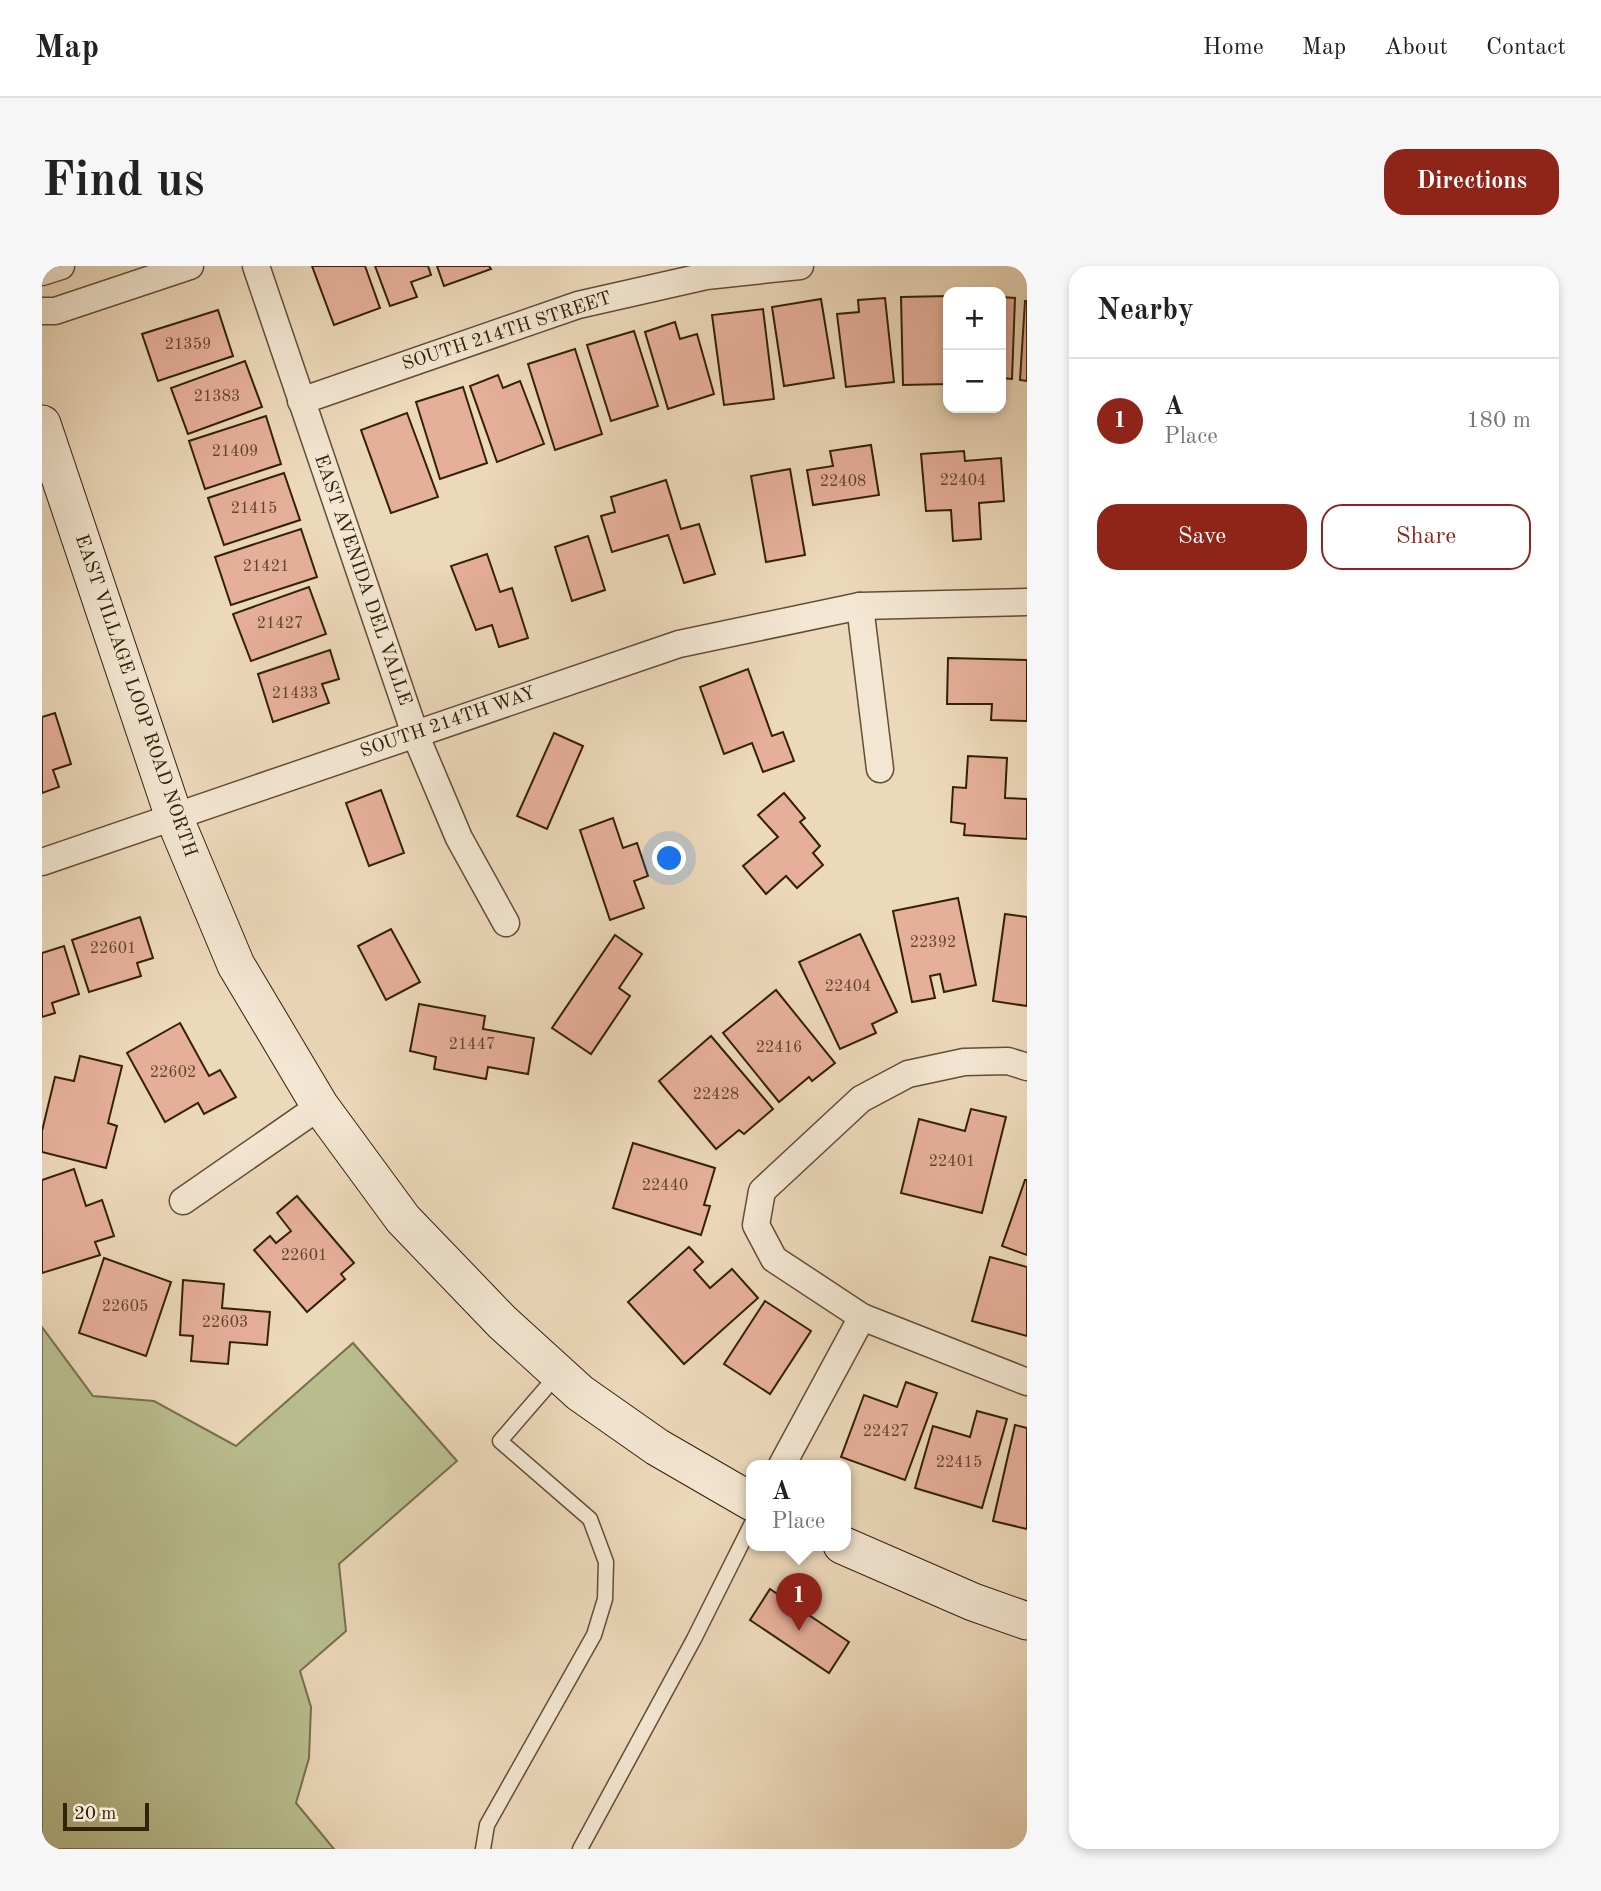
<!DOCTYPE html>
<meta charset="utf-8">
<style>
body{margin:0;font-family:"Old Standard TT",serif;background:#f6f6f6;color:#222}
.controls{position:absolute;right:21px;top:21px;display:grid;overflow:hidden;border-radius:14px;box-shadow:0 4px 10px #0003}
.controls button{width:63px;height:63px;display:grid;place-items:center;padding:0;border:0;border-bottom:2px solid #e0e0e0;background:#fff;color:#222;font:35px sans-serif}
.scale{position:absolute;left:21px;bottom:18px;width:86px;box-sizing:border-box;padding-left:7px;border:4px solid #332108;border-top:0;font-size:19px;line-height:24px;white-space:nowrap;color:#332108;-webkit-text-stroke:5px #f3e6d2;paint-order:stroke}
.you{position:absolute;left:628px;top:593px;width:24px;height:24px;margin:-18px;border:5px solid #fff;border-radius:50%;background:#1a73e8;box-shadow:0 0 0 10px #1a73e833}
.badge{display:grid;place-items:center;width:46px;height:46px;border-radius:50%;background:#8f2418;color:#fff;font-size:23px;font-weight:700}
.pin{position:absolute;translate:-50% -58px;filter:drop-shadow(0 2px 4px #0008)}
.pin::after{content:'';position:absolute;top:37px;width:24px;height:21px;background:inherit;clip-path:polygon(0 0,100% 0,50% 100%)}
.popup{position:absolute;left:704px;top:1194px;width:105px;height:91px;box-sizing:border-box;display:grid;place-content:center;border-radius:14px;background:#fff;filter:drop-shadow(0 2px 5px #0005);font-size:23px;white-space:nowrap;color:#767676}
.popup b{font-size:26px;color:#222}
.popup::after{content:'';position:absolute;left:50%;top:100%;margin-left:-14px;border:14px solid transparent;border-top-color:#fff}
.list{margin:0;padding:0;list-style:none}
h2{display:flex;justify-content:space-between;align-items:center;height:91px;margin:0;padding:0 28px;font-size:30px}
h2 small{font-size:23px;font-weight:400;color:#767676}
.list li{display:grid;grid-template-columns:46px 1fr auto;gap:21px;align-items:center;box-sizing:border-box;height:126px;padding:0 28px;border-top:2px solid #e0e0e0}
.list b{display:block;font-size:26px;white-space:nowrap}
.list p{margin:0;font-size:23px;white-space:nowrap;color:#767676}
.list em{font-size:23px;font-style:normal;color:#767676}
.actions{display:flex;gap:14px;padding:21px 28px}
.actions a{flex:1;padding:16px 0;border:2px solid #8f2418;border-radius:21px;text-align:center;font-size:24px;color:#8f2418}
.actions .main{background:#8f2418;color:#fff}
.map{position:relative;flex:none;width:985px;height:1583px;overflow:hidden;border-radius:21px}
header{display:flex;align-items:center;gap:42px;box-sizing:border-box;height:98px;padding:0 35px;background:#fff;border-bottom:2px solid #e0e0e0}
header strong{font-size:33px}
nav{display:flex;gap:38px;margin-inline-start:auto;font-size:24px}
.intro{display:flex;align-items:center;justify-content:space-between;box-sizing:border-box;height:168px;padding:0 42px}
h1{margin:0;font-size:49px}
.button{padding:18px 32px;border-radius:21px;background:#8f2418;color:#fff;font-size:24px;font-weight:700}
main{display:flex;gap:42px;padding:0 42px}
aside{flex:1;background:#fff;border-radius:21px;box-shadow:0 4px 10px #0003}
.map>svg:first-child{display:block}
</style>
<header>
<strong>Map</strong>
<nav><a>Home</a><a>Map</a><a>About</a><a>Contact</a></nav>
</header>
<div class="intro"><h1>Find us</h1><a class="button">Directions</a></div>
<main>
<div class="map">
<svg width="985" height="1583" viewBox="0 0 985 1583">
<rect width="100%" height="100%" fill="#ecd8ba"/>
<filter id="stains"><feTurbulence type="fractalNoise" baseFrequency=".00286" numOctaves="4"/><feColorMatrix values="0 0 0 0 .2 0 0 0 0 .09 0 0 0 0 .02 0 0 0 .5 -.17"/></filter>
<radialGradient id="worn" r=".72"><stop offset=".6" stop-color="#630" stop-opacity="0"/><stop offset="1" stop-color="#630" stop-opacity=".3"/></radialGradient>
<polygon fill="#b9be8f" stroke="#76704c" stroke-width="2" points="0,1061 51,1130 112,1135 194,1180 311,1077 415,1195 297,1298 304,1365 258,1405 269,1441 267,1492 254,1537 292,1583 0,1583"/>
<g fill="#e6af9a" stroke="#332108" stroke-width="2">
<polygon points="270,0 323,0 338,42 292,59"/>
<polygon points="333,0 386,0 389,9 369,16 375,31 348,40"/>
<polygon points="395,0 447,0 449,3 402,20"/>
<polygon points="906,30 906,118 861,119 859,31"/>
<polygon points="959,31 973,32 970,113 959,112"/>
<polygon points="843,32 852,116 804,121 795,48 817,46 816,34"/>
<polygon points="779,33 792,112 742,120 730,41"/>
<polygon points="983,35 985,35 985,115 978,114"/>
<polygon points="721,43 732,133 682,139 670,49"/>
<polygon points="176,44 191,90 116,115 100,68"/>
<polygon points="633,56 638,73 655,68 672,128 626,143 603,66"/>
<polygon points="592,65 616,140 569,155 545,79"/>
<polygon points="533,83 560,168 513,184 486,98"/>
<polygon points="203,95 220,141 146,168 129,122"/>
<polygon points="456,109 461,122 478,115 502,178 455,196 428,120"/>
<polygon points="421,121 445,197 398,213 374,136"/>
<polygon points="365,147 396,231 349,247 319,164"/>
<polygon points="224,150 239,198 163,223 147,175"/>
<polygon points="829,179 837,229 771,239 765,204 791,200 788,185"/>
<polygon points="922,185 923,195 959,192 962,235 937,237 939,273 911,275 909,244 884,245 879,188"/>
<polygon points="748,203 763,289 724,296 709,210"/>
<polygon points="242,207 258,254 182,279 166,232"/>
<polygon points="624,214 639,263 657,258 673,308 642,317 626,269 570,286 559,250 573,246 569,231"/>
<polygon points="259,263 275,311 189,339 173,291"/>
<polygon points="546,270 563,324 530,335 513,281"/>
<polygon points="445,288 458,326 470,322 486,372 457,381 450,359 434,364 409,300"/>
<polygon points="267,321 284,368 209,395 191,348"/>
<polygon points="288,384 297,413 280,418 287,437 231,456 216,408"/>
<polygon points="906,392 985,394 985,455 949,454 950,438 905,438"/>
<polygon points="706,403 730,470 741,466 752,495 721,506 710,477 682,488 658,421"/>
<polygon points="13,447 29,498 11,504 17,521 0,527 0,451"/>
<polygon points="512,467 541,480 505,563 475,550"/>
<polygon points="926,490 965,492 963,532 985,533 985,573 922,569 923,558 909,556 911,521 924,522"/>
<polygon points="339,524 362,587 327,600 304,537"/>
<polygon points="742,527 763,552 758,556 778,580 771,587 781,599 755,622 744,610 724,628 701,600 736,571 716,549"/>
<polygon points="571,552 581,582 595,577 606,610 592,615 602,642 568,654 538,564"/>
<polygon points="916,632 934,719 902,726 898,708 888,710 893,732 870,736 851,645"/>
<polygon points="963,648 985,651 985,740 951,735"/>
<polygon points="98,651 111,692 95,697 99,710 47,726 30,674"/>
<polygon points="349,663 378,716 344,734 316,680"/>
<polygon points="818,668 855,746 830,758 834,767 798,783 757,696"/>
<polygon points="573,669 600,688 577,722 588,730 549,788 510,762"/>
<polygon points="22,680 37,728 10,737 13,747 0,751 0,687"/>
<polygon points="734,724 793,797 770,815 767,811 737,836 681,767"/>
<polygon points="377,738 443,750 441,763 492,772 486,808 446,801 444,813 392,803 394,791 368,785"/>
<polygon points="138,757 167,810 178,804 194,831 162,848 156,837 123,856 85,787"/>
<polygon points="669,770 731,843 702,868 697,864 674,883 617,815"/>
<polygon points="38,790 80,800 66,857 75,860 64,902 0,886 0,865 13,811 32,815"/>
<polygon points="929,843 964,851 940,947 859,927 877,853 923,865"/>
<polygon points="591,877 673,902 662,939 668,940 659,969 571,942"/>
<polygon points="32,903 44,940 60,934 72,970 53,976 58,989 0,1007 0,914"/>
<polygon points="983,914 985,914 985,989 960,980"/>
<polygon points="255,930 312,997 299,1008 303,1013 265,1046 212,984 228,970 234,977 249,965 235,947"/>
<polygon points="647,981 661,996 652,1004 668,1022 690,1003 716,1032 642,1098 586,1036"/>
<polygon points="948,991 985,1001 985,1070 930,1055"/>
<polygon points="62,992 129,1016 104,1090 37,1067"/>
<polygon points="141,1014 182,1018 180,1042 228,1046 225,1079 188,1076 186,1098 149,1095 151,1070 138,1069"/>
<polygon points="723,1035 769,1065 728,1128 682,1098"/>
<polygon points="864,1116 895,1127 863,1214 799,1191 822,1129 855,1141"/>
<polygon points="935,1145 965,1153 940,1242 873,1222 891,1160 928,1171"/>
<polygon points="973,1159 985,1162 985,1263 951,1255"/>
<polygon points="728,1323 807,1376 787,1407 708,1354"/>
</g>
<g fill="none" stroke-linecap="round" stroke-linejoin="round">
<defs>
<g id="lane">
<polyline points="441,1583 445,1559 552,1369 563,1333 564,1296 548,1253 458,1175 516,1108"/>
<polyline points="538,1583 652,1373 710,1257"/>
</g>
<g id="street">
<polyline points="214,0 373,468 417,572 464,657"/>
<polyline points="0,6 19,0"/>
<polyline points="0,45 13,45 148,0"/>
<polyline points="259,135 536,39 664,10 758,0"/>
<polyline points="818,340 838,503"/>
<polyline points="0,596 637,378 818,340 985,336"/>
<polyline points="985,801 966,795 922,796 866,808 819,833 720,925 714,959 732,993 820,1051 985,1116"/>
<polyline points="141,935 278,840"/>
<polyline points="740,1199 820,1051"/>
</g>
<g id="secondary">
<polyline points="0,158 132,551 194,699 278,840 361,953 460,1056 538,1127 615,1181 710,1236"/>
<polyline points="800,1279 931,1336 985,1355"/>
</g>
</defs>
<use href="#lane" stroke="#614f34" stroke-width="17"/>
<use href="#street" stroke="#614f34" stroke-width="29"/>
<use href="#secondary" stroke="#332108" stroke-width="39"/>
<use href="#lane" stroke="#f3e6d2" stroke-width="14"/>
<use href="#street" stroke="#f3e6d2" stroke-width="26"/>
<use href="#secondary" stroke="#f3e6d2" stroke-width="37"/>
</g>
<g text-anchor="middle" dominant-baseline="central" stroke-width="5" stroke-linejoin="round" paint-order="stroke">
<g font-size="16" fill="#60442c">
<text x="146" y="79">21359</text>
<text x="175" y="131">21383</text>
<text x="193" y="186">21409</text>
<text x="921" y="215">22404</text>
<text x="801" y="216">22408</text>
<text x="212" y="243">21415</text>
<text x="224" y="301">21421</text>
<text x="238" y="358">21427</text>
<text x="253" y="428">21433</text>
<text x="891" y="677">22392</text>
<text x="71" y="683">22601</text>
<text x="806" y="721">22404</text>
<text x="430" y="779">21447</text>
<text x="737" y="782">22416</text>
<text x="131" y="807">22602</text>
<text x="674" y="829">22428</text>
<text x="910" y="896">22401</text>
<text x="623" y="920">22440</text>
<text x="262" y="990">22601</text>
<text x="83" y="1041">22605</text>
<text x="183" y="1057">22603</text>
<text x="844" y="1166">22427</text>
<text x="917" y="1197">22415</text>
</g>
<g font-size="19" fill="#332108" stroke="#f3e6d2">
<text transform="translate(465 66) rotate(-18)">SOUTH 214TH STREET</text>
<text transform="translate(320 314) rotate(71)">EAST AVENIDA DEL VALLE</text>
<text transform="translate(93 430) rotate(71)">EAST VILLAGE LOOP ROAD NORTH</text>
<text transform="translate(406 457) rotate(-19)">SOUTH 214TH WAY</text>
</g>
</g>
<rect width="100%" height="100%" filter="url(#stains)"/>
<rect width="100%" height="100%" fill="url(#worn)"/>
</svg>
<div class="controls">
<button>+</button>
<button>−</button>
</div>
<div class="scale">20 m</div>
<div class="you"></div>
<div class="pin badge" style="left:757px;top:1365px">1</div>
<div class="popup"><b>A</b>Place</div>
</div>
<aside>
<h2>Nearby<small></small></h2>
<ul class="list">
<li><span class="badge">1</span><div><b>A</b><p>Place</p></div><em>180 m</em></li>
</ul>
<div class="actions"><a class="main">Save</a><a>Share</a></div>
</aside>
</main>
